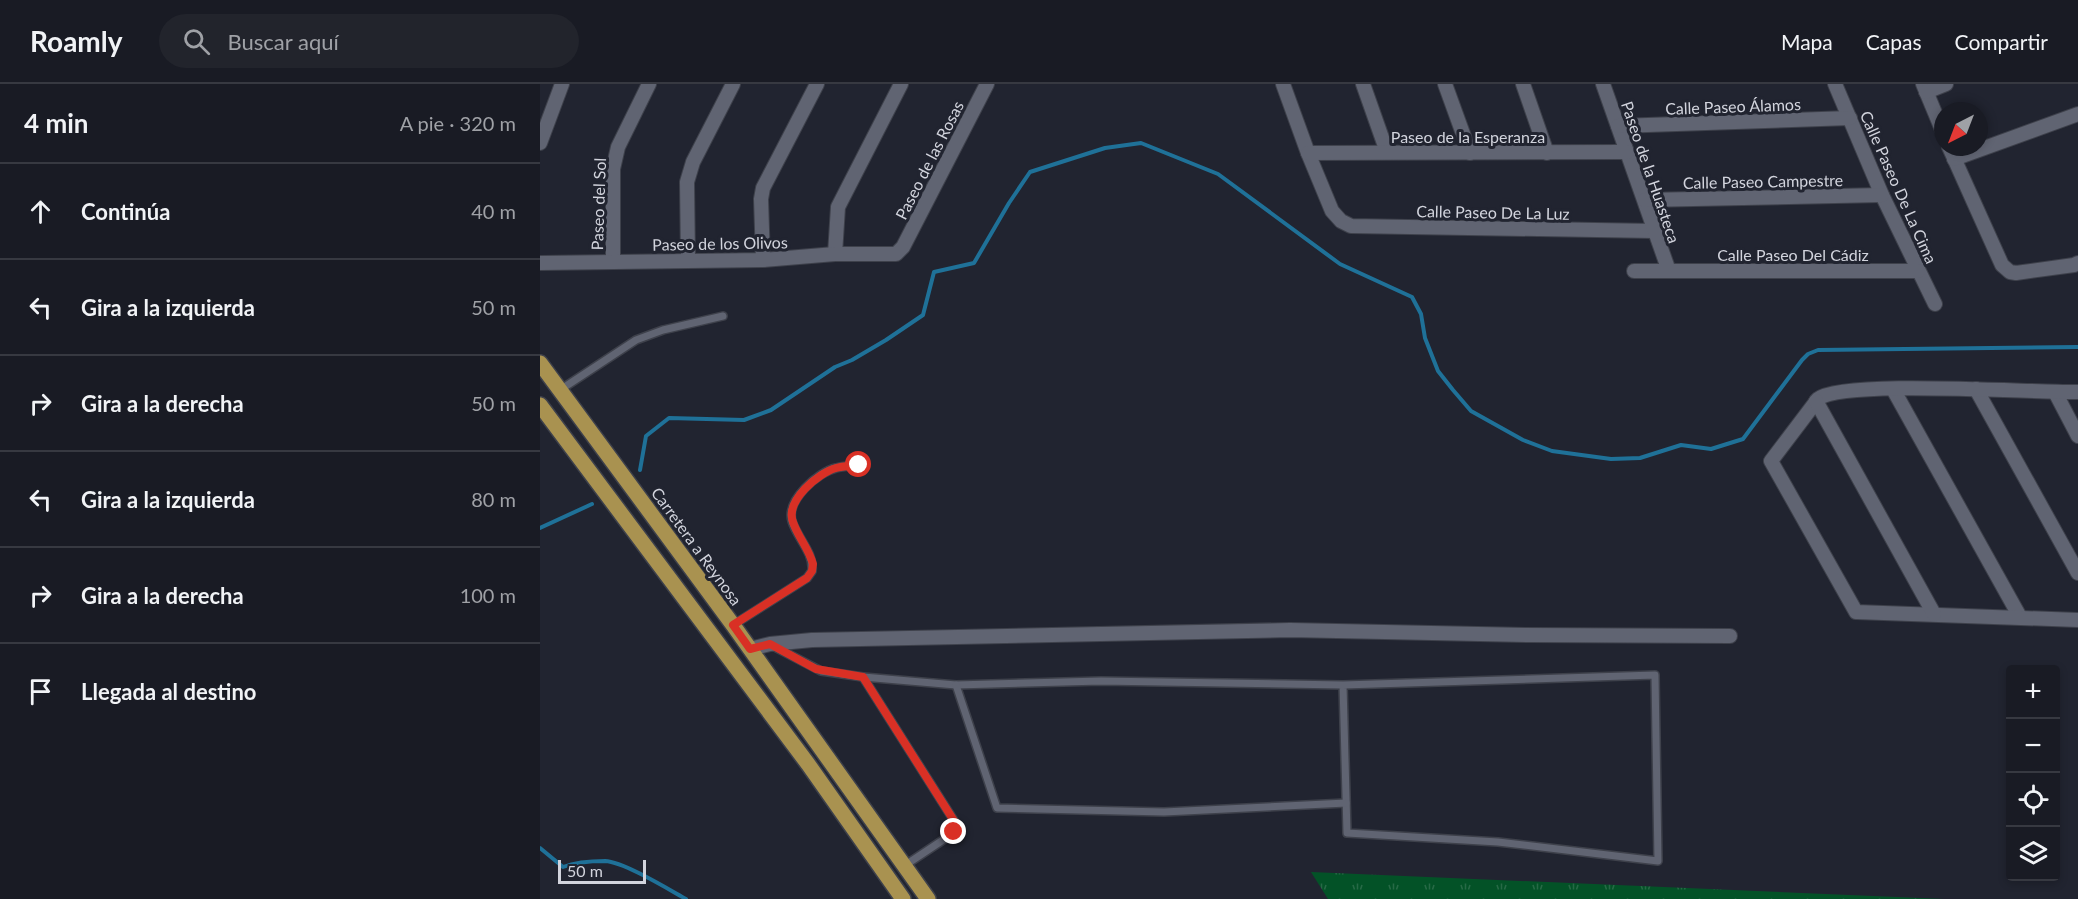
<!DOCTYPE html>
<html lang="es">
<meta charset="utf-8">
<style>
body{margin:0;font-family:Lato,sans-serif;background:#22242c;color:#f1f3f6}
.controls{position:absolute;right:18px;bottom:18px;display:grid;overflow:hidden;border-radius:6px;box-shadow:0 3px 9px #0003}
.controls button{width:54px;height:54px;display:grid;place-items:center;padding:0;border:0;border-bottom:2px solid #373941;background:#191b24;color:#f1f3f6;font:30px sans-serif}
.compass{position:absolute;left:1394px;top:18px;width:54px;height:54px;border-radius:50%;background:#191b24;box-shadow:0 3px 9px #0003;rotate:222deg}
.scale{position:absolute;left:18px;bottom:15px;width:88px;box-sizing:border-box;padding-left:6px;border:3px solid #d2d4dd;border-top:0;font-size:16px;line-height:21px;white-space:nowrap;color:#d2d4dd;-webkit-text-stroke:4px #212430;paint-order:stroke}
.stop{position:absolute;width:18px;height:18px;margin:-14px;border:4px solid #d93025;border-radius:50%;background:#fff}
.stop.end{background:#d93025;border-color:#fff;box-shadow:0 2px 6px #0008}
.list{margin:0;padding:0;list-style:none}
h2{display:flex;justify-content:space-between;align-items:center;height:78px;margin:0;padding:0 24px;font-size:26px}
h2 small{font-size:20px;font-weight:400;color:#9fa1a6}
.list li{display:grid;grid-template-columns:39px 1fr auto;gap:18px;align-items:center;box-sizing:border-box;height:96px;padding:0 24px;border-top:2px solid #373941}
.list b{display:block;font-size:22px;white-space:nowrap}
.list em{font-size:20px;font-style:normal;color:#9fa1a6}
.icon{flex:none;width:33px;height:33px;fill:none;stroke:currentColor;stroke-width:2;stroke-linecap:round;stroke-linejoin:round}
.map{position:relative;flex:none;width:1538px;height:815px;overflow:hidden}
header{display:flex;align-items:center;gap:36px;box-sizing:border-box;height:84px;padding:0 30px;background:#191b24;border-bottom:2px solid #373941}
header strong{font-size:28px}
nav{display:flex;gap:33px;margin-inline-start:auto;font-size:21px}
.search{width:420px;height:54px;background:#22242c;display:flex;align-items:center;gap:15px;box-sizing:border-box;padding:0 21px;border-radius:33px;color:#9fa1a6;font-size:22px}
main{display:flex}
aside{flex:1;background:#191b24}
.map>svg:first-child{display:block}
</style>
<header>
<strong>Roamly</strong>
<div class="search"><svg class="icon" aria-label="search" viewBox="0 0 24 24"><circle cx="10" cy="10" r="6"/><path d="M15 15l6 6"/></svg>Buscar aquí</div>
<nav><a>Mapa</a><a>Capas</a><a>Compartir</a></nav>
</header>
<main>
<aside>
<h2>4 min<small>A pie · 320 m</small></h2>
<ul class="list">
<li><svg class="icon" aria-label="ahead" viewBox="0 0 24 24"><path d="M12 20V5M6 11l6-6 6 6"/></svg><div><b>Continúa</b></div><em>40 m</em></li>
<li><svg class="icon" aria-label="left" viewBox="0 0 24 24"><path d="M17 20v-9H6M10 6l-5 5 5 5"/></svg><div><b>Gira a la izquierda</b></div><em>50 m</em></li>
<li><svg class="icon" aria-label="right" viewBox="0 0 24 24"><path d="M7 20v-9h11M14 6l5 5-5 5"/></svg><div><b>Gira a la derecha</b></div><em>50 m</em></li>
<li><svg class="icon" aria-label="left" viewBox="0 0 24 24"><path d="M17 20v-9H6M10 6l-5 5 5 5"/></svg><div><b>Gira a la izquierda</b></div><em>80 m</em></li>
<li><svg class="icon" aria-label="right" viewBox="0 0 24 24"><path d="M7 20v-9h11M14 6l5 5-5 5"/></svg><div><b>Gira a la derecha</b></div><em>100 m</em></li>
<li><svg class="icon" aria-label="arrive" viewBox="0 0 24 24"><path d="M6 21V4h12l-3 4 3 4H6"/></svg><div><b>Llegada al destino</b></div></li>
</ul>
</aside>
<div class="map">
<svg width="1538" height="815" viewBox="0 0 1538 815">
<defs>
<pattern id="grass-tufts" width="24" height="20" patternUnits="userSpaceOnUse" patternTransform="scale(1.5)"><rect width="24" height="20" fill="#035227"/><path d="M3 7l-1-3M5 7V3M7 7l1-3M15 17l-1-3M17 17v-4M19 17l1-3" fill="none" stroke="#276a46"/></pattern>
</defs>
<rect width="100%" height="100%" fill="#212430"/>
<polygon fill="url(#grass-tufts)" points="771,788 1404,815 788,815"/>
<g fill="none" stroke-linecap="round" stroke-linejoin="round">
<g stroke="#1f7198" stroke-width="4">
<polyline points="100,386 106,352 129,334 204,336 231,326 295,283 312,276 346,256 383,231 394,188 434,179 469,119 490,88 565,64 601,59 678,90 800,180 872,213 881,230 885,254 898,287 913,306 931,327 983,356 1012,367 1071,375 1100,374 1141,361 1171,365 1203,355 1262,276 1268,270 1278,266 1538,263"/>
<polyline points="0,444 52,420"/>
<path d="M0 764 23 783C36 778 52 777 65 777 84 778 128 805 146 815"/>
</g>
<defs>
<g id="service">
<polyline points="20,306 96,256 123,246 183,232"/>
<path d="M193 541 267 494 272 487C274 468 257 454 252 437 246 416 278 388 296 384 303 382 312 382 319 381"/>
<polyline points="233,562 281,587 323,593 416,601 561,597 803,601 1115,591 1118,777 958,758 807,749 803,601"/>
<polyline points="323,593 418,743 415,748 364,782"/>
<polyline points="416,601 457,724 624,728 806,719"/>
</g>
<g id="minor">
<polyline points="743,0 768,69 792,127 801,137 811,142 1114,147"/>
<polyline points="823,0 847,68"/>
<polyline points="905,0 930,69"/>
<polyline points="983,0 1007,69"/>
<polyline points="1063,0 1129,187"/>
<polyline points="1295,0 1342,111 1395,220"/>
<polyline points="1383,0 1403,48"/>
<polyline points="1386,8 1406,0"/>
<polyline points="1078,42 1310,34"/>
<polyline points="0,59 22,0"/>
<polyline points="1409,63 1462,181 1470,188 1476,189 1534,181 1538,179"/>
<polyline points="768,69 1087,68"/>
<polyline points="1414,75 1538,30"/>
<polyline points="1105,116 1342,111"/>
<polyline points="295,170 298,123 361,0"/>
<polyline points="148,176 147,98 153,78 193,0"/>
<polyline points="223,176 221,115 223,104 277,0"/>
<polyline points="73,178 73,85 78,63 109,0"/>
<polyline points="0,179 223,176 295,170 356,170 363,163 447,0"/>
<polyline points="1094,187 1378,187"/>
<polyline points="1353,305 1480,533"/>
<polyline points="1436,305 1538,489"/>
<polyline points="1515,308 1538,352"/>
<path d="M1538 308C1495 309 1303 295 1278 315L1231 377 1316 528 1538 536"/>
<polyline points="1276,317 1394,530"/>
<polyline points="210,565 230,560 272,556 750,546 988,551 1190,552"/>
</g>
<g id="primary">
<polyline points="0,279 193,541 388,815"/>
<polyline points="0,321 268,680 363,815"/>
</g>
</defs>
<use href="#service" stroke="#3e414b" stroke-width="10"/>
<use href="#minor" stroke="#3e414b" stroke-width="16"/>
<use href="#primary" stroke="#3e414b" stroke-width="18"/>
<use href="#service" stroke="#606472" stroke-width="7"/>
<use href="#minor" stroke="#606472" stroke-width="14"/>
<use href="#primary" stroke="#a99250" stroke-width="15"/>
</g>
<g fill="none" stroke-linecap="round" stroke-linejoin="round">
<path stroke="#d93025" stroke-width="8" d="M319 381C312 382 303 382 296 384 278 389 245 417 253 438 258 453 269 465 273 480L272 487 267 494 193 541 210 565 230 560 276 585 323 593 416 740 418 743 414 748"/>
</g>
<g text-anchor="middle" dominant-baseline="central" stroke-width="6" stroke-linejoin="round" paint-order="stroke">
<g font-size="16" fill="#d2d4dd" stroke="#212430">
<text transform="translate(1193 22) rotate(-2)">Calle Paseo Álamos</text>
<text x="928" y="52">Paseo de la Esperanza</text>
<text transform="translate(389 76) rotate(-63)">Paseo de las Rosas</text>
<text transform="translate(1111 88) rotate(71)">Paseo de la Huasteca</text>
<text transform="translate(1223 97) rotate(-1)">Calle Paseo Campestre</text>
<text transform="translate(1359 103) rotate(66)">Calle Paseo De La Cima</text>
<text transform="translate(58 120) rotate(-88)">Paseo del Sol</text>
<text transform="translate(953 128) rotate(1)">Calle Paseo De La Luz</text>
<text transform="translate(180 159) rotate(-1)">Paseo de los Olivos</text>
<text x="1253" y="170">Calle Paseo Del Cádiz</text>
<text transform="translate(157 462) rotate(54)">Carretera a Reynosa</text>
</g>
</g>
</svg>
<div class="controls">
<button>+</button>
<button>−</button>
<button><svg class="icon" aria-label="locate" viewBox="0 0 24 24"><circle cx="12" cy="12" r="6"/><path d="M12 2v4M12 18v4M2 12h4M18 12h4"/></svg></button>
<button><svg class="icon" aria-label="layers" viewBox="0 0 24 24"><path d="M12 4l9 5-9 5-9-5zM3 14l9 5 9-5"/></svg></button>
</div>
<svg class="compass" viewBox="-18 -18 36 36"><path d="M0-13l5 13h-10z" fill="#e53935"/><path d="M0 13l5-13h-10z" fill="#9fa1a6"/></svg>
<div class="scale">50 m</div>
<div class="stop" style="left:319px;top:381px"></div>
<div class="stop end" style="left:414px;top:748px"></div>
</div>
</main>
